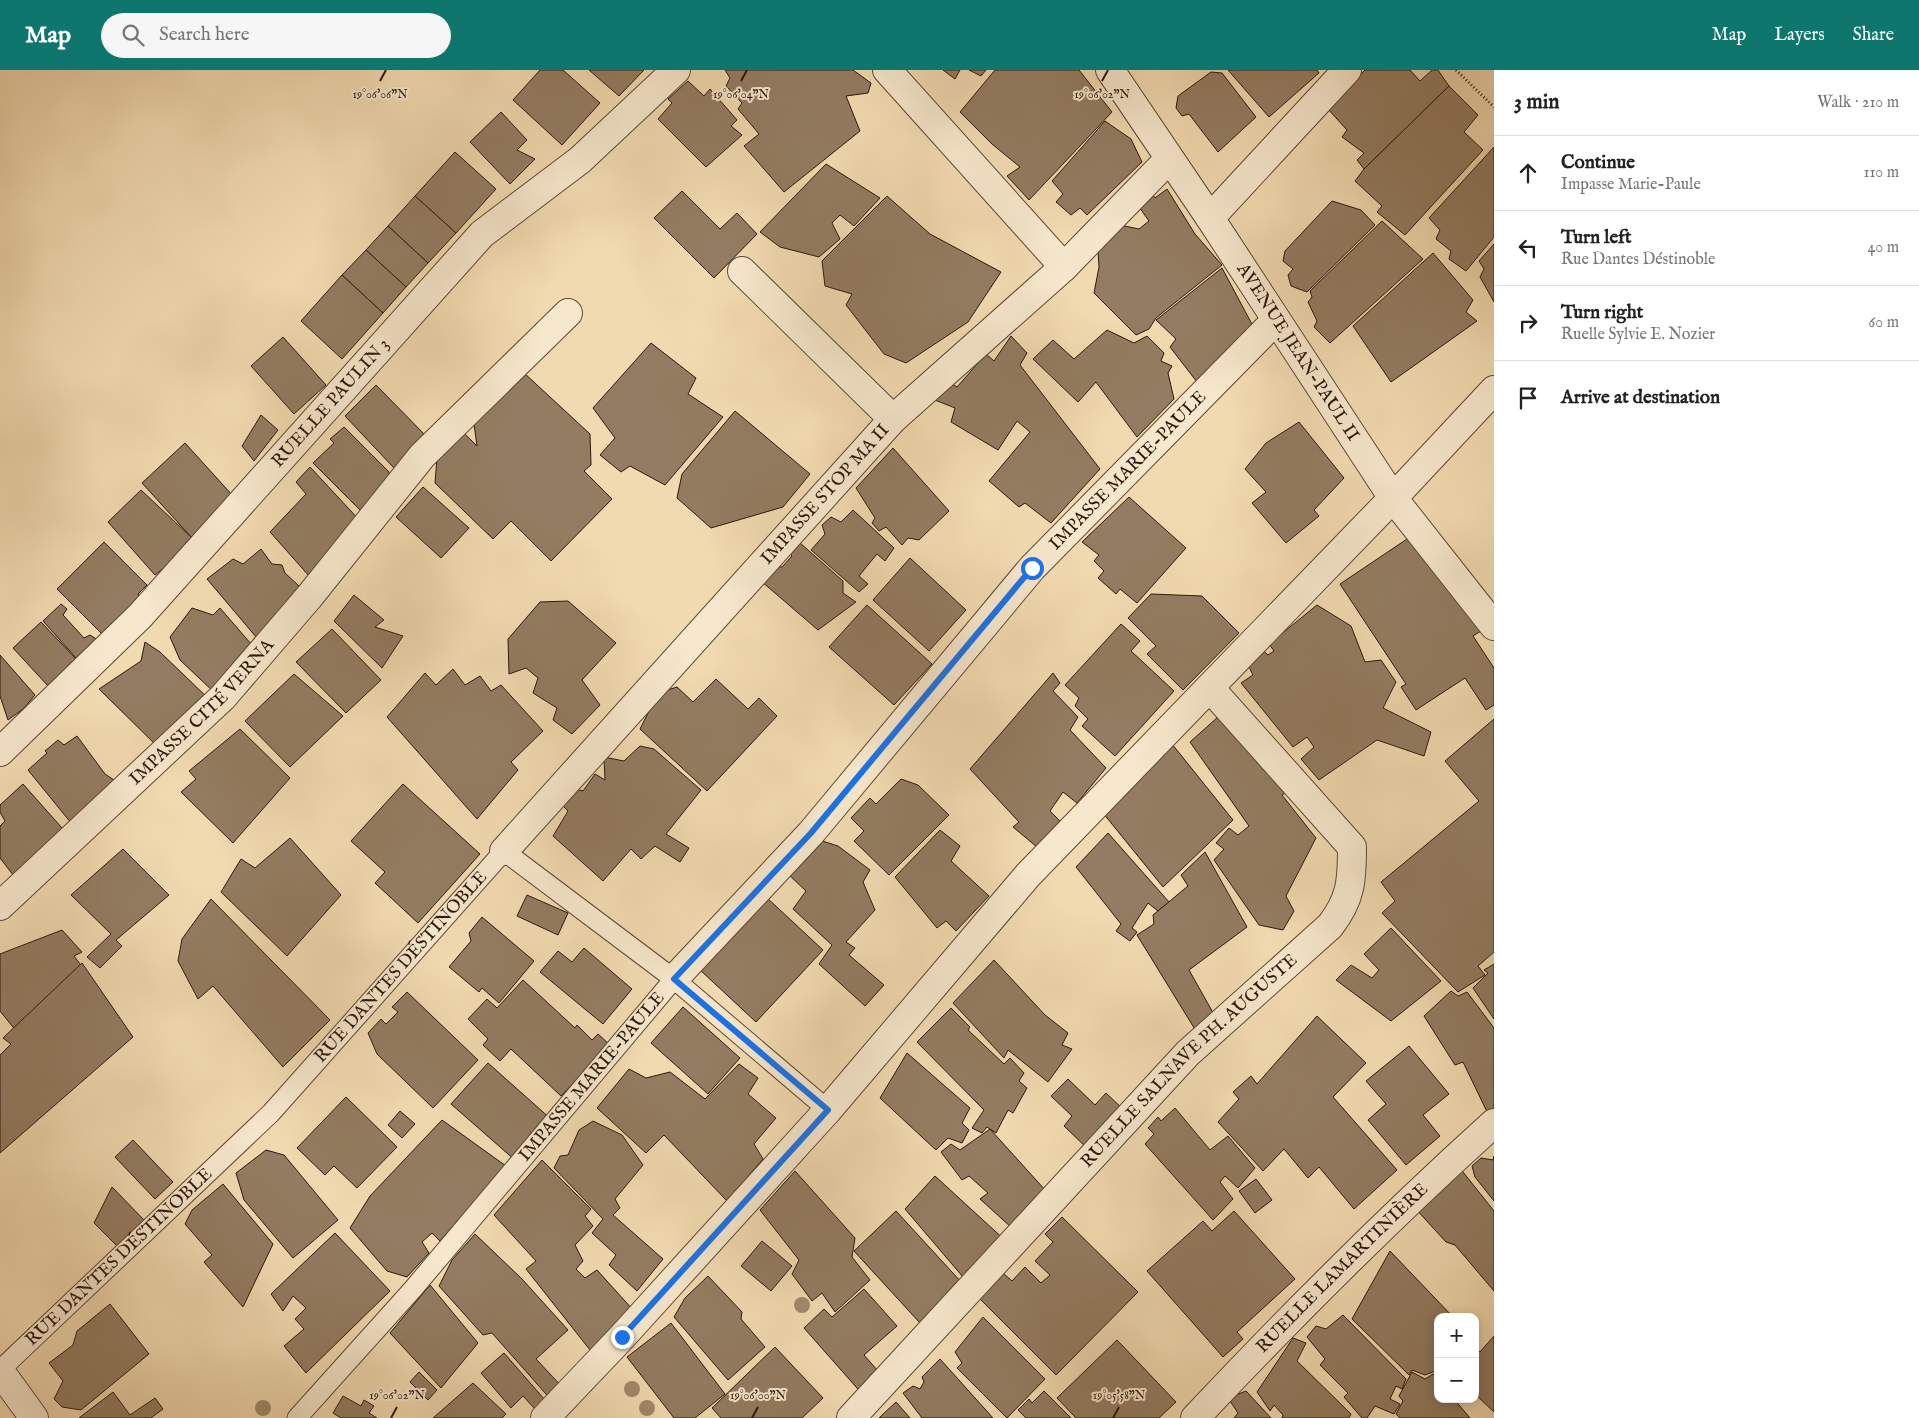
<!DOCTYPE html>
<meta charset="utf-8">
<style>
body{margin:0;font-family:"IM FELL English",serif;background:#f6f6f6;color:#222}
.controls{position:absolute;right:15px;bottom:15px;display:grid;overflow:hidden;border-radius:10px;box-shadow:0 2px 12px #0003}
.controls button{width:45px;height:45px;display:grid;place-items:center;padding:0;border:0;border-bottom:1px solid #e0e0e0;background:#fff;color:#222;font:25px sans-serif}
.stop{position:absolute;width:15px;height:15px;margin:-11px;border:4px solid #1a73e8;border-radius:50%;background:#fff}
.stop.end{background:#1a73e8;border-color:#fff;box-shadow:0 1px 5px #0008}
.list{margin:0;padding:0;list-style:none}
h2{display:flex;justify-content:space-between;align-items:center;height:65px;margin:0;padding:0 20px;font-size:21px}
h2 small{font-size:16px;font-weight:400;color:#767676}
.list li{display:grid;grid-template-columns:32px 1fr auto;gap:15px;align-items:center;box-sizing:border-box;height:75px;padding:0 20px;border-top:1px solid #e0e0e0}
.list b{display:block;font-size:19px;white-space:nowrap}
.list p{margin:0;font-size:16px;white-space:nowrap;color:#767676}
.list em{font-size:16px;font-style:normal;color:#767676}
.icon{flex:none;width:28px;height:28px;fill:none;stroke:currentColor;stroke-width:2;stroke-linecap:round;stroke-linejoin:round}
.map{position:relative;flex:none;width:1494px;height:1348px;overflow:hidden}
header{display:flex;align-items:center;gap:30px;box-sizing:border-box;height:70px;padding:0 25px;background:#0f766e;color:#fff}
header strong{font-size:24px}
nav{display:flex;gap:28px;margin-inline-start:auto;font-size:18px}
.search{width:350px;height:45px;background:#f6f6f6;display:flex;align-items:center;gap:12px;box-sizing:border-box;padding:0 18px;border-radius:28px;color:#767676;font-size:19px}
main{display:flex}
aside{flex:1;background:#fff}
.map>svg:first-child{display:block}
</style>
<header>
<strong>Map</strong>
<div class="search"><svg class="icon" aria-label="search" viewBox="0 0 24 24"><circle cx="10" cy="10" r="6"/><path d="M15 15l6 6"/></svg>Search here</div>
<nav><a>Map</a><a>Layers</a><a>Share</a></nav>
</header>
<main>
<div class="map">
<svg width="1494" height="1348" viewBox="0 0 1494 1348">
<rect width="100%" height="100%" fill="#f2dab0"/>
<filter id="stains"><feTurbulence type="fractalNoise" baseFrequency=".004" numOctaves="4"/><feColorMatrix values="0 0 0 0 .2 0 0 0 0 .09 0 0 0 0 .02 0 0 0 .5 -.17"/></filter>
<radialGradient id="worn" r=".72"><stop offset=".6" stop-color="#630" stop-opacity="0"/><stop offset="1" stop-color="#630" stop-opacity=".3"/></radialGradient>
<g fill="#937c61" stroke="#2d170c">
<polygon points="540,0 563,0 600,33 562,75 513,30"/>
<polygon points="589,0 644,0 619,26"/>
<polygon points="725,0 853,0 871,13 868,23 846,26 860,61 784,122 744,76 759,64 738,39 742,33 726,16 730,8"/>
<polygon points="943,0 960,0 955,9"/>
<polygon points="969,0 986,0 981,6"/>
<polygon points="995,0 1079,0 1112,42 1029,130 1007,106 1020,97 992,74 960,42"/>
<polygon points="1228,0 1317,0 1319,3 1269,47"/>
<polygon points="1365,0 1410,0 1420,11 1432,0 1438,0 1449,16 1364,99 1357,90 1364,83 1342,67 1347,60 1327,38"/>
<polygon points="1211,2 1222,3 1256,47 1218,82 1189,44 1182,46 1176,38 1178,26"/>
<polygon points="688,11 704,26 710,19 737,50 731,56 742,65 706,97 658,49 672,33 668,29"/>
<polygon points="1449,16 1478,45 1464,62 1483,80 1405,165 1377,142 1382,136 1355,111 1364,99"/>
<polygon points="501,42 527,70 517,80 535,89 510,114 470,72"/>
<polygon points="1105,51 1131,69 1142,92 1087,145 1080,138 1071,145 1056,132 1063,124 1052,111"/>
<polygon points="1494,77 1494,167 1466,201 1449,189 1451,181 1436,169 1440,160 1429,148"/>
<polygon points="455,82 496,119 456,163 415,126"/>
<polygon points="826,94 880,128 854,156 840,145 832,153 840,169 819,187 780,177 760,162"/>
<polygon points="1167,119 1195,164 1222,195 1156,248 1149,259 1136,265 1094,223 1099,197 1098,181 1115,154 1139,159 1149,151 1137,134 1150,120 1155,128"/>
<polygon points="682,121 720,159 737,143 757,164 714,208 654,148"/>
<polygon points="415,126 456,163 428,193 388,156"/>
<polygon points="887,126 930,164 1001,202 968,252 906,293 884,284 846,235 852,224 825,216 822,191"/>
<polygon points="1332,131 1361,140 1375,155 1307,222 1291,216 1288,205 1293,199 1283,191 1285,181"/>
<polygon points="1382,151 1423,189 1330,273 1314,257 1317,251 1308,232 1312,227 1310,221"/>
<polygon points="388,156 428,193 406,217 366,180"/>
<polygon points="1494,174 1494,232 1480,207 1484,199 1479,191"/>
<polygon points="366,180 406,217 383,243 342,205"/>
<polygon points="1433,183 1473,230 1466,242 1477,251 1391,312 1353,256"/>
<polygon points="1222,198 1254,258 1197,312 1170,277 1176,269 1156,250"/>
<polygon points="342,205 383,243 342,289 301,251"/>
<polygon points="1107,260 1134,273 1147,266 1164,283 1161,291 1172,296 1168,303 1174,329 1137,367 1096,312 1078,332 1033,289 1053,270 1074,289"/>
<polygon points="1011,266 1027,283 1020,295 1100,399 1051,453 1025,433 1019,437 989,411 1030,362 1017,351 998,380 951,352 955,338 935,330 947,311 957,317 986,284 994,291"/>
<polygon points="283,267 326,315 294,344 251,296"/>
<polygon points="651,273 696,308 688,324 723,347 665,415 630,396 621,402 600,385 615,368 593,338"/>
<polygon points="523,302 590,364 591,395 584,401 612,429 551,491 511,451 493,469 435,413 437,388 462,361 477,376 474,354"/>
<polygon points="376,315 425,365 394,398 345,346"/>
<polygon points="735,341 810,404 783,437 711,458 677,428 682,404"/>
<polygon points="261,345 278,360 254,391 242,376"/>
<polygon points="1299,352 1344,408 1314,440 1319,446 1286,473 1252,433 1266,422 1245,399 1266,373"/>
<polygon points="344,357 389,402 391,415 360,440 313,393 334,373 330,369"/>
<polygon points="185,373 234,427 191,467 142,413"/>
<polygon points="893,378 949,441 919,470 908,468 902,475 886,457 879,461 872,453 875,448 856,418"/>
<polygon points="310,397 363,454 310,507 270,462 306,424 296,412"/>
<polygon points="423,417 469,458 441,488 396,447"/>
<polygon points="141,420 191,467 165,497 155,505 108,452"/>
<polygon points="1129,427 1186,478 1137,533 1120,519 1116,524 1098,508 1104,501 1094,491 1099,485 1082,472"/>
<polygon points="853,440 894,478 885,491 877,484 859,506 868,514 859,522 811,480 825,464 822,455 831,447 841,452"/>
<polygon points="1416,463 1481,561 1473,566 1494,598 1494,635 1486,640 1465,608 1416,640 1401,617 1406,614 1340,514"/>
<polygon points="104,472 147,515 138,524 141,528 110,572 57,519"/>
<polygon points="799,472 843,511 843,523 856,532 818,560 761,511 772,496 782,497 792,486 788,482"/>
<polygon points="261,479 272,494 282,495 285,503 300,517 262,574 207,509 233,489 243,494"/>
<polygon points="910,488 966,540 929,581 873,530"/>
<polygon points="1151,524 1202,526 1239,563 1183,620 1147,584 1156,576 1128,548"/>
<polygon points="354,525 384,550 375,557 403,566 382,598 334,551"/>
<polygon points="568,531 616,573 582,610 600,635 572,664 553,650 557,638 533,623 538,608 526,598 509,604 508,569 540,532"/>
<polygon points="61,534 67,539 63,545 84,568 90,565 107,576 85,598 43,551"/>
<polygon points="867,535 932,594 894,635 829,577"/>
<polygon points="1317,535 1351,556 1365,592 1381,590 1396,612 1383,638 1431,662 1424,686 1377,670 1319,710 1301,689 1314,677 1307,667 1293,677 1241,613 1253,605 1246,591 1259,577 1268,585 1274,581 1269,574"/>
<polygon points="192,538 213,545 220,538 258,582 216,624 180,590 170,567"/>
<polygon points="41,552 77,590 49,617 13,578"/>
<polygon points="1121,554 1140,571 1131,581 1174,621 1115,686 1082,656 1088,649 1075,636 1079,628 1065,615"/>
<polygon points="332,559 381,610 346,643 296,592"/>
<polygon points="145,572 160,582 213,633 162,681 99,619 141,591"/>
<polygon points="0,585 35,625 23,639 8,650 0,626"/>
<polygon points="453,599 465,615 480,606 491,621 501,615 543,661 511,692 518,700 477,749 387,647 425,603 436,615"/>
<polygon points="1053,603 1060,613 1053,621 1078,647 1070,660 1106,698 1077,733 1063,722 1050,741 1060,751 1037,777 1013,757 1019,752 970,699"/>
<polygon points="294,604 343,646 290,697 245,651"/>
<polygon points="716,609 748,639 759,628 777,646 707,721 640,659 658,623 677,617 693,632"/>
<polygon points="1218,647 1287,722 1282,725 1316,768 1286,826 1294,841 1283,860 1259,855 1214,790 1224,779 1216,773 1229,758 1238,765 1249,756 1190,672"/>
<polygon points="1494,649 1494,882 1478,896 1485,905 1458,922 1382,843 1395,831 1381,812 1479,731 1445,691"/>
<polygon points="240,659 290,708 233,773 181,722 196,709 189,701"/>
<polygon points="77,666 105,704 117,712 76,759 28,700 47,683 45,681 58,670 64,675"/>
<polygon points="1172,674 1233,750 1163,817 1103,743"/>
<polygon points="640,676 654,679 701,720 666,764 689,778 680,792 655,776 641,789 631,779 603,811 553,766 568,741 562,735 572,718 583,721 595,704 605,710 604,687 624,691"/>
<polygon points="901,709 918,715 949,745 889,805 854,771 864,761 851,748 870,728 876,734"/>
<polygon points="23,714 70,767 17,810 0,788 0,756 5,751 0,742 0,735"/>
<polygon points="403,714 480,784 418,853 375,813 385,802 351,771"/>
<polygon points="940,760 960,776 951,791 989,826 956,861 946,851 937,858 895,807"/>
<polygon points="1108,763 1169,832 1158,841 1148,833 1132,858 1137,862 1130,871 1116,861 1121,854 1076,797"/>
<polygon points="290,768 341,825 287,886 221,822 241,789 255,798"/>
<polygon points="816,769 838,776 870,800 863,812 875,840 846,872 855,878 849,885 884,915 865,936 819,894 832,875 793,839 806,821 788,804"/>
<polygon points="123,779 169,825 116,870 122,876 100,898 87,887 111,864 71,825"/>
<polygon points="1205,782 1247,857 1189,900 1216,948 1196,961 1137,865 1154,854 1153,845 1188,816 1181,805"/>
<polygon points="527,825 568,843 558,865 517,846"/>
<polygon points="765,826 823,880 756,952 699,899"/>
<polygon points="211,829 330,950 283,997 213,916 198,929 178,891 182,869"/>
<polygon points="482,847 534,891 499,933 482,918 479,922 449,897 471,871 469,863"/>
<polygon points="1391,858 1441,911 1391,951 1336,910 1351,895 1372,908 1379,900 1364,884"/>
<polygon points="62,860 82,882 74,886 89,906 21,967 0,941 0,884"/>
<polygon points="584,878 632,919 603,954 540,902 558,881 572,892"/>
<polygon points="994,890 1045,945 1068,963 1062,975 1072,979 1048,1012 1008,980 1004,988 953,933"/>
<polygon points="82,893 133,967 0,1083 0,985 11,974 3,968"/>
<polygon points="1494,894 1494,949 1473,918 1488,903 1484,900"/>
<polygon points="523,910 575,958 577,955 592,970 598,964 610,975 561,1026 511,979 500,991 483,975 488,969 468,949 487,929 497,938"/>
<polygon points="1451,921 1458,926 1467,922 1494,958 1494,1048 1491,1050 1463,992 1455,995 1424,946"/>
<polygon points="407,922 478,990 433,1038 377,984 368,963 381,949 386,954 398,942 392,937"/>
<polygon points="683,937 740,988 708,1024 651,973"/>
<polygon points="951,938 970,957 968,960 1004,994 1010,988 1024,1003 1019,1011 1027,1018 1013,1043 1008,1040 996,1063 987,1057 982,1063 972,1058 984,1040 917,972"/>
<polygon points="1317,946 1366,993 1333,1027 1397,1100 1354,1139 1319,1097 1308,1108 1284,1079 1263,1101 1218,1052 1239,1029 1233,1022 1251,1006 1257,1014"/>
<polygon points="1409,976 1449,1024 1423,1045 1440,1066 1406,1095 1368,1050 1386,1034 1366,1011"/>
<polygon points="907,983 970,1038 962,1053 969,1060 962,1073 948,1068 936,1080 880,1028"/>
<polygon points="488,993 552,1050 516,1091 451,1034"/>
<polygon points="739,994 758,1008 748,1024 776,1048 754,1074 763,1089 727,1131 664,1065 646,1083 597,1038 629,999 646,1008 670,1002 705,1029"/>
<polygon points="1068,1009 1095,1035 1106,1023 1126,1042 1090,1081 1064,1056 1072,1046 1051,1026"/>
<polygon points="346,1027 397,1077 357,1118 334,1096 325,1105 297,1078"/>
<polygon points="1175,1038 1210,1080 1228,1066 1255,1098 1238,1118 1225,1106 1220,1112 1233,1129 1213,1150 1145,1074 1154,1064 1148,1058 1158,1047 1161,1051"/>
<polygon points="400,1041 415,1054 402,1068 388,1055"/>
<polygon points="442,1050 506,1096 440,1171 432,1163 422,1172 429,1183 407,1207 387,1201 350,1158 370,1126"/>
<polygon points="593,1051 622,1065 643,1095 615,1129 620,1138 613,1145 663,1189 637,1221 609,1195 616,1185 592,1163 603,1149 554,1098 560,1086 568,1085 579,1060"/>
<polygon points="990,1059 1046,1121 1012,1158 980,1129 988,1123 969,1106 962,1110 941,1082 951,1074 960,1080"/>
<polygon points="133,1070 173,1112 155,1129 115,1087"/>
<polygon points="266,1080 284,1085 338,1150 293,1188 244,1130 236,1103"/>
<polygon points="1494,1086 1494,1131 1475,1107 1472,1096 1481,1088 1493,1090"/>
<polygon points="542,1090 591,1139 585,1146 593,1156 575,1175 583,1191 576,1199 585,1208 597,1200 634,1241 594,1285 526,1199 536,1191 494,1145"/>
<polygon points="1459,1097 1494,1141 1494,1221 1455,1175 1446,1172 1414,1137"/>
<polygon points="795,1101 855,1168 852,1187 870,1210 835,1242 822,1223 812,1231 792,1204 799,1190 760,1140"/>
<polygon points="935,1106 1008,1173 969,1214 905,1139"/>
<polygon points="1256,1109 1272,1130 1255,1143 1239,1121"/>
<polygon points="223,1114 273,1174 243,1237 204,1192 212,1185 185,1154 192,1140"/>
<polygon points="112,1117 145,1151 118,1177 94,1153"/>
<polygon points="896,1141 963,1214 920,1253 854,1181"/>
<polygon points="1234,1141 1295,1209 1237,1262 1243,1269 1223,1287 1147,1201 1203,1151 1212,1161"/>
<polygon points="1062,1147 1138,1222 1056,1305 979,1228 1003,1203 1012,1211 1025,1197 1041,1213 1050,1205 1035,1191 1053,1172 1045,1164"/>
<polygon points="335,1163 390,1221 306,1303 284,1276 304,1259 295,1249 306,1238 293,1226 283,1241 271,1224"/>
<polygon points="475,1164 522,1209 568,1260 536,1289 564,1319 553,1332 492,1263 483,1265 439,1216 452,1190"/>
<polygon points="762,1171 792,1196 771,1221 741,1196"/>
<polygon points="1390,1181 1453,1247 1438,1247 1438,1300 1425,1305 1412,1300 1409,1305 1352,1249"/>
<polygon points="708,1206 742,1242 741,1249 765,1277 728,1310 674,1247 685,1228"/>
<polygon points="430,1215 478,1273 441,1318 390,1263"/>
<polygon points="864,1219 897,1256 864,1285 884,1308 864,1326 804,1258 824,1239 832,1247"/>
<polygon points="110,1234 149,1284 81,1340 62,1337 54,1329 63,1311 49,1293 73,1275 77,1261"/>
<polygon points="1343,1245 1406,1309 1402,1319 1396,1316 1390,1329 1400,1334 1394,1344 1375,1336 1367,1348 1362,1348 1344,1327 1348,1323 1320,1295 1325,1289 1307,1267 1316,1256 1326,1259"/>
<polygon points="983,1247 1045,1309 1007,1348 957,1298 962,1293 955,1282"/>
<polygon points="671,1253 725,1324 695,1348 674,1348 627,1287"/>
<polygon points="1494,1266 1494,1342 1475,1324 1475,1278 1480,1282"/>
<polygon points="1293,1268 1306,1273 1297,1291 1351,1344 1349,1348 1282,1348 1283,1345 1274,1335 1270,1341 1257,1322"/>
<polygon points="1117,1270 1176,1332 1159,1348 1076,1348 1057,1328"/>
<polygon points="775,1277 823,1328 802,1348 721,1348 712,1338"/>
<polygon points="504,1283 545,1330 535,1339 523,1326 511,1338 481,1303"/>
<polygon points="940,1289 993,1348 922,1348 903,1323 913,1316 920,1319 924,1312 922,1307"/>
<polygon points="419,1302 437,1320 428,1330 410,1312"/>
<polygon points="1412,1302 1425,1309 1433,1304 1438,1310 1438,1329 1454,1329 1470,1348 1400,1348 1396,1344 1403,1331 1399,1326"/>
<polygon points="473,1313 506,1344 502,1348 433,1348"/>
<polygon points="1044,1321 1071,1348 1026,1348 1018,1340 1029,1329 1032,1333"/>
<polygon points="1246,1321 1271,1348 1234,1348 1238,1343 1228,1328"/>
<polygon points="113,1322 130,1345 155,1328 163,1339 151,1348 79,1348"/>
<polygon points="343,1326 361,1336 364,1330 374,1336 369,1343 377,1348 341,1348 333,1343"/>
<polygon points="896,1332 910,1348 879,1348"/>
</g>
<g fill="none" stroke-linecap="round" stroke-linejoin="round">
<defs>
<g id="lane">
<path id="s1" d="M0 1300 271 1043 504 781 674 909 828 1040"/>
<path id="s2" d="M297 1348 413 1219 674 909"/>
</g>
<g id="street">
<polyline points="887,0 1064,197"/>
<path id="s3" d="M1110 0 1210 148 1393 428 1494 556"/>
<polyline points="1210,148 1347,0"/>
<polyline points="742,201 893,349"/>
<path id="s4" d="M0 682 140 546 482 164 580 90 676 0"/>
<path id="s5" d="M504 781 893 349 1064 197 1169 89"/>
<path id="s6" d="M0 836 223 627 309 527 422 386 568 243"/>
<path id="s7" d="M674 909 811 763 1032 498 1276 250"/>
<polyline points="0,1301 34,1348"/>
<polyline points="545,1348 622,1267 828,1040 1028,805 1393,428 1494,320"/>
<path id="s8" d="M851 1348 1188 983 1330 856C1351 829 1352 811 1352 777L1210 618"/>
<path id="s9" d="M1195 1348C1291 1246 1390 1147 1494 1053"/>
</g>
</defs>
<use href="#lane" stroke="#5e4835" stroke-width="21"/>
<use href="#street" stroke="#5e4835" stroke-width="30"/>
<polyline stroke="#2d170c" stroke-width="3" stroke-dasharray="1 2.5" stroke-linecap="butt" points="1456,0 1494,37"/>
<use href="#lane" stroke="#f7e7cc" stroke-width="19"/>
<use href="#street" stroke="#f7e7cc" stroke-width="28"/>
</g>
<g fill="#a18a6c">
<circle cx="802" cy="1235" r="8"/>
<circle cx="632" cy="1319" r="8"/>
<circle cx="263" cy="1338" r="8"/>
<circle cx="647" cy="1338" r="8"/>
</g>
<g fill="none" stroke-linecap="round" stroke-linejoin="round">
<polyline stroke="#1a73e8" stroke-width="6" points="622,1267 828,1040 674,909 811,763 1032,498"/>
</g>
<path fill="none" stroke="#2d170c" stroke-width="2" d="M380 11 386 0M741 11 747 0M1102 11 1108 0M391 1348 397 1337M752 1348 758 1337M1113 1348 1119 1337"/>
<g text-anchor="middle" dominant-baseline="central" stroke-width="4" stroke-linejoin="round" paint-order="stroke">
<g font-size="18" fill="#2d170c" stroke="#f7e7cc">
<text stroke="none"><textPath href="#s3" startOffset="339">AVENUE JEAN-PAUL II</textPath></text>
<text stroke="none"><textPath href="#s4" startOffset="481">RUELLE PAULIN 3</textPath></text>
<text stroke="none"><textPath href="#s7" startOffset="682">IMPASSE MARIE-PAULE</textPath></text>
<text stroke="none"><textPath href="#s5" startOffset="480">IMPASSE STOP MA II</textPath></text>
<text stroke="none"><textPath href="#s6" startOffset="280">IMPASSE CITÉ VERNA</textPath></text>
<text stroke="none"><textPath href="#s1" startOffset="569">RUE DANTES DÉSTINOBLE</textPath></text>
<text stroke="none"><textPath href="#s8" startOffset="492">RUELLE SALNAVE PH. AUGUSTE</textPath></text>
<text stroke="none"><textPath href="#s2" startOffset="451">IMPASSE MARIE-PAULE</textPath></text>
<text stroke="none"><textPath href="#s1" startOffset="164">RUE DANTES DÉSTINOBLE</textPath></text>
<text stroke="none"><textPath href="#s9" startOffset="210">RUELLE LAMARTINIÈRE</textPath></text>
</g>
</g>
<g font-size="12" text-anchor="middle" fill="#2d170c" stroke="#f7e7cc" stroke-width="4" stroke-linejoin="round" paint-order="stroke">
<text x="741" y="28">19°06'04"N</text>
<text x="1102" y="28">19°06'02"N</text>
<text x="380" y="28">19°06'06"N</text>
<text x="397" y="1329">19°06'02"N</text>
<text x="758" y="1329">19°06'00"N</text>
<text x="1119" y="1329">19°05'58"N</text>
</g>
<rect width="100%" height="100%" filter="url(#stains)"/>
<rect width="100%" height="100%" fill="url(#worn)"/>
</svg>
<div class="controls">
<button>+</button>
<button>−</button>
</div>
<div class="stop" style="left:1032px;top:498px"></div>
<div class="stop end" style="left:622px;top:1267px"></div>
</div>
<aside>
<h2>3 min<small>Walk · 210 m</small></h2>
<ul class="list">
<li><svg class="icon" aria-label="ahead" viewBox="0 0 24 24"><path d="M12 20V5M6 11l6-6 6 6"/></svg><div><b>Continue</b><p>Impasse Marie-Paule</p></div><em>110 m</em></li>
<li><svg class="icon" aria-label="left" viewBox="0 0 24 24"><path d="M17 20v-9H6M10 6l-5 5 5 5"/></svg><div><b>Turn left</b><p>Rue Dantes Déstinoble</p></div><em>40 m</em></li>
<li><svg class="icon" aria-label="right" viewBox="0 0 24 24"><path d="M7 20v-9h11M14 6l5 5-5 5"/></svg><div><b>Turn right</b><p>Ruelle Sylvie E. Nozier</p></div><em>60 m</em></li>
<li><svg class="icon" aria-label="arrive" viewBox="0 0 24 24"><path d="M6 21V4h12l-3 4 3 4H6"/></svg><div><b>Arrive at destination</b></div></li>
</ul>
</aside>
</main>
